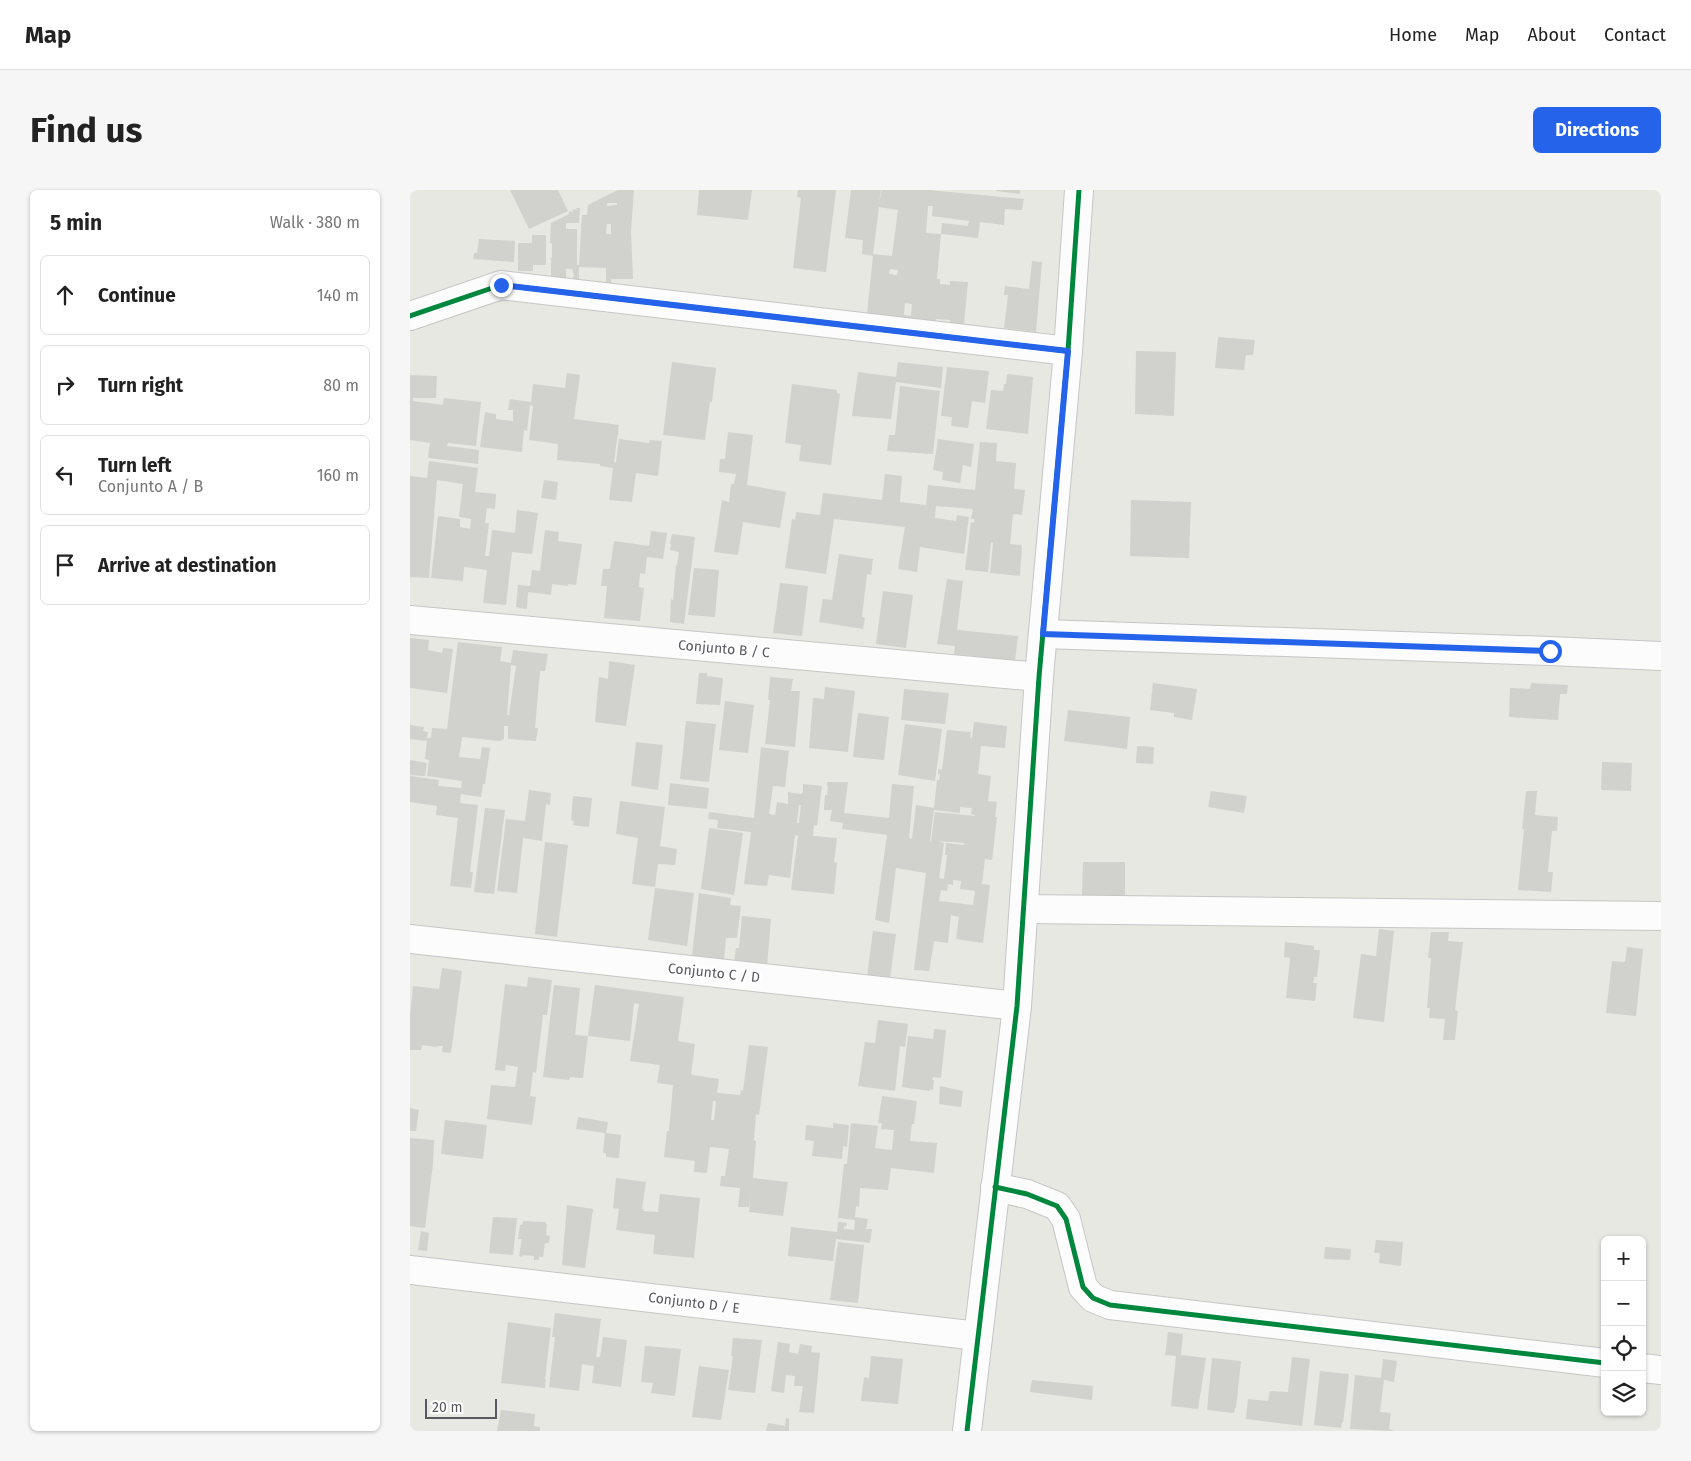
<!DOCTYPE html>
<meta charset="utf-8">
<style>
body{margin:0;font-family:"Fira Sans",sans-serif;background:#f6f6f6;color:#222}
.controls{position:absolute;right:15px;bottom:15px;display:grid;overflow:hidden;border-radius:8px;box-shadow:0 1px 4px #0004}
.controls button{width:45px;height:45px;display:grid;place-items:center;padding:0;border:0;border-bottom:1px solid #e0e0e0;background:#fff;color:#222;font:25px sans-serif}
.scale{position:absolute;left:15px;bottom:12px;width:72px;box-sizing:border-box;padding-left:5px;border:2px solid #585860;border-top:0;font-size:14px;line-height:18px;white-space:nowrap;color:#585860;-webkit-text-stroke:4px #fff;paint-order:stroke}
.stop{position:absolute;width:15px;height:15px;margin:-11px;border:4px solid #2563eb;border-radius:50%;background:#fff}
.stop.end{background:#2563eb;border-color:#fff;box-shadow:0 1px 5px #0008}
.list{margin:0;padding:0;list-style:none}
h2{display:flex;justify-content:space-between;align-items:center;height:65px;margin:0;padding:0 20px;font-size:21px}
h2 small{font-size:16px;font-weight:400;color:#767676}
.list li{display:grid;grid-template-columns:32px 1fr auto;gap:15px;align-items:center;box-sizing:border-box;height:80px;margin:0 10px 10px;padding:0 10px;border:1px solid #e0e0e0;border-radius:8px}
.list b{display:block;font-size:19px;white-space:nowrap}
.list p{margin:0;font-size:16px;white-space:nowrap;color:#767676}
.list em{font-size:16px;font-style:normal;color:#767676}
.icon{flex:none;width:28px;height:28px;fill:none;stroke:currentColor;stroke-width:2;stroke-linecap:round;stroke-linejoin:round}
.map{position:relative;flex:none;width:1251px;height:1241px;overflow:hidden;border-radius:8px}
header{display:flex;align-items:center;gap:30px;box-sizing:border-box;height:70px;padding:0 25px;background:#fff;border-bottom:1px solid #e0e0e0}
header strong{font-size:24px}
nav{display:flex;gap:28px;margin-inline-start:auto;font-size:18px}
.intro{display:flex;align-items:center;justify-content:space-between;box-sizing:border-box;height:120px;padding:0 30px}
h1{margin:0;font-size:35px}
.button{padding:12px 22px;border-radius:8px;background:#2563eb;color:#fff;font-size:18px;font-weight:700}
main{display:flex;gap:30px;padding:0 30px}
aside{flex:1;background:#fff;border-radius:8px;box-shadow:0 1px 4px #0004}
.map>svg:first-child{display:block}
</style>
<header>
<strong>Map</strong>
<nav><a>Home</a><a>Map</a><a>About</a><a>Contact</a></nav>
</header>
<div class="intro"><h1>Find us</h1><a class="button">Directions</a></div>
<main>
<aside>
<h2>5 min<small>Walk · 380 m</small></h2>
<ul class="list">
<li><svg class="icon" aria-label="ahead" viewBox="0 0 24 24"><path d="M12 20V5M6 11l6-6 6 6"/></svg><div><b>Continue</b></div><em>140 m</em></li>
<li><svg class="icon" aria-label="right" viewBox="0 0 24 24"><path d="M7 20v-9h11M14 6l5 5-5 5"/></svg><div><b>Turn right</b></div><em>80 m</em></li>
<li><svg class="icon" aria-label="left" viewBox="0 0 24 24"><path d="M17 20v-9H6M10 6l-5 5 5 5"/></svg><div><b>Turn left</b><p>Conjunto A / B</p></div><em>160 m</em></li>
<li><svg class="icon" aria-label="arrive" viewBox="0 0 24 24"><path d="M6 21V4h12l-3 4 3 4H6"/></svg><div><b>Arrive at destination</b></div></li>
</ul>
</aside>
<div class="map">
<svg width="1251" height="1241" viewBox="0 0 1251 1241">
<rect width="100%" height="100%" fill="#e7e8e2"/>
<g fill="#d1d1cd" fill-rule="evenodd">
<polygon points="100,0 148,0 158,21 119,39"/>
<path d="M208 0H224L221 41 223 89H201V98L196 97V78L169 77V95L162 89 164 85 162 79H156V96L141 95V68H142V53H140L141 33 159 24V21L163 22V19L167 20 166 18H170L169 33H156V39H167V75H169L172 25H177L178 15ZM197 13H207V15L197 16ZM197 34H201V44H196Z"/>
<polygon points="289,0 342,0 338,30 287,25"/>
<polygon points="388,0 426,0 416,82 383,78 391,8 387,7"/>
<path d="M441 0H471L469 13 472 0H519L614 9 612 20 595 19 594 35 570 32 568 48 531 44 532 33 558 36 559 31 522 26 523 16H518L516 43 531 44 527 89H530V94L540 95V91L558 92 554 134 540 133V130L526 129V131L457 124 463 66 452 64 453 50 435 48ZM469 17 488 20 482 66 463 64ZM480 79 488 80 487 85 479 84ZM495 113 502 114 501 126 494 125Z"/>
<polygon points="586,0 610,0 610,4 586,1"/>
<polygon points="122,45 136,45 136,75 123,75 123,81 108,81 108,53 122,53"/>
<polygon points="69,49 105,51 104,72 63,69 64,63 67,63"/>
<polygon points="622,71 632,72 626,142 594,138 598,105 594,105 595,96 619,99"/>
<polygon points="808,147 845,150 843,165 836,165 834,180 805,178"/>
<polygon points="726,161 766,162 764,226 725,224"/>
<polygon points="262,172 306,178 302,212 300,212 295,250 253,245"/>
<polygon points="488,172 533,177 531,198 486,192 481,229 442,226 448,182 486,187"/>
<polygon points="537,177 579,181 575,213 562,211 558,238 541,236 542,227 531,226"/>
<polygon points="157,183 170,185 164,229 209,235 204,272 206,272 209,249 239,253 240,250 252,251 248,286 226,283 222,312 199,310 203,278 190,276 190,274 147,270 148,254 119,250 123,216 120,215 117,241 114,240 112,262 70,257 75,222 86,224 86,229 103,231 103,220 98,220 100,209 121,212 123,194 155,198"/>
<polygon points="597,184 623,187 618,244 576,239 581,200 593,201 594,194 596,194"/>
<polygon points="0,185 27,186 26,208 3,208 3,211 33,215 34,208 71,212 66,256 38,253 37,256 69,260 68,274 18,268 20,253 0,250"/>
<polygon points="382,194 427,200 427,203 430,204 421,275 389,271 391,255 375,253"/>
<polygon points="490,196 530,201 523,264 477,261 479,245 485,245"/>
<polygon points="318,242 343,245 337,295 376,302 370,338 333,332 328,365 304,362 312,310 319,312 321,294 324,294 326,284 309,282 310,269 315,269"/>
<polygon points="528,249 564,254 561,277 553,275 550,293 532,290 533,282 523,280"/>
<polygon points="570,252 587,253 586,271 606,273 604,299 615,300 612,325 603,324 600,354 612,355 610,386 580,383 583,353 581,352 578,382 555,380 561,332 564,333 565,329 561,329 563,319 526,316 525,328 546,331 547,325 559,327 554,364 510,357 507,382 488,379 495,337 424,329 416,384 375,378 382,329 385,330 386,322 410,325 413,303 472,310 475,284 492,286 490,312 516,315 518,295 565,300"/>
<polygon points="19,271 68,278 65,302 86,304 85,319 77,318 75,333 79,333 75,366 79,366 82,340 105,343 107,320 128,323 122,364 102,362 96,415 73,413 77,380 54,377 53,391 21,388 28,326 50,329 50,337 60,339 61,329 49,327 53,294 27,290 19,388 0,387 0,286 17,288"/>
<polygon points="134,290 148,292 146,310 131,308"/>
<polygon points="721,310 781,312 779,368 720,366"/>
<polygon points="135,340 149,342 148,351 172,354 166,395 158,394 158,396 142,394 141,405 118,402 117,419 110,418 106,417 108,395 120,396 122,380 130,381"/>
<polygon points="241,341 257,343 253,369 237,367 235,384 230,383 229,397 234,398 230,431 194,428 197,396 191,396 193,379 200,379 204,351 239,356"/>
<polygon points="262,344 285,347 274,434 260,432 261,409 263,410 266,375 267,375 269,362 260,360 261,354 260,354"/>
<polygon points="429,364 463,369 461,385 457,384 452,427 455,428 453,439 409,432 413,409 422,410"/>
<polygon points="284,378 309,380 305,427 278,425"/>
<polygon points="537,389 553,391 547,440 608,446 605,471 544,464 545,456 527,454"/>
<polygon points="370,393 398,396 392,446 363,443"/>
<polygon points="473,401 503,405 496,458 466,454"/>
<polygon points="0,448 19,450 18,460 32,463 33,458 43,459 37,503 0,498"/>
<path d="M48 452 92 457 90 471 101 473 103 460 138 464 135 481H130L125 538H128L126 551 98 549V536H94V549L90 551 52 547 49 567 70 569 72 557 80 558 75 594H73L71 607 51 604 50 613 68 615 60 682H63L61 698 40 696 48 628 26 625 27 616 0 612V586L29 590 28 596 51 598 52 591 17 586 19 570 15 569 17 551 0 549V535L14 537 13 541 18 542 17 548H21L22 538 37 539ZM101 475 106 476 99 525H97Z"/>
<polygon points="199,471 225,475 216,536 185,532 189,487 198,489"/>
<polygon points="289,483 297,483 297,486 313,488 310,515 286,514"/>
<polygon points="360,487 383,489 381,501 390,501 385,557 355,554 360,510 358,510"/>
<polygon points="743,493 787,499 782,530 764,527 764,523 740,520"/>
<polygon points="1121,493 1158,495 1157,504 1150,504 1148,530 1099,527 1100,498 1120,499"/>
<polygon points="415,497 445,501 438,562 399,558 403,508 414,509"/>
<polygon points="494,499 539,503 535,534 491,530"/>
<polygon points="315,511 344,515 338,563 309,560"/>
<polygon points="658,520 720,527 717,559 654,551"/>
<polygon points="448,523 479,527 474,570 443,567"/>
<polygon points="276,531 306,534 299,592 270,589"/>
<path d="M564 532 597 536 595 558 571 556 568 584 581 586 578 611 587 612 585 627H587L582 670 575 669 572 694 580 695 573 753 546 749 549 727 541 725 538 753 524 751 519 781 504 780 516 683 486 678 479 733 465 730 477 645 432 639 433 633 420 631 422 620H414L415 605H417L418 596H417V592H438L434 623 479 628 482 594 504 596 499 648 502 649 506 615 524 618 527 590H529L530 584H528V579L532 580 537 540 561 542 560 548H562ZM550 617 562 618 561 624 565 625V626L525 622 521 651H520L524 620 550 623ZM527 651 554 653V655L536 653 535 665H537L534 689 529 688 534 653ZM543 690 551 691 550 699 565 701 563 715 529 711 531 700 537 701 538 694 543 695Z"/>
<polygon points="495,534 532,539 525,591 488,585"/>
<polygon points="226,552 253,555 248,600 221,596"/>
<polygon points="727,556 744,557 743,574 726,573"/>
<path d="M351 557 379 561 375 597 363 596 359 624 365 625 367 612 378 614V602L391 604 393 602V594L412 596 407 636 404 635 403 646 427 648 424 672 427 673 424 704 381 700 388 646 385 645 380 688 359 685 357 696 334 694 341 642 307 638 308 630 298 629 299 622 344 628ZM389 615H391L389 633H387Z"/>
<polygon points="0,570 17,573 15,586 0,585"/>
<polygon points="1192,572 1222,573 1221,601 1191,600"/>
<polygon points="260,593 299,598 297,619 258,615"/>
<polygon points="119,600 141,603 140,615 136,614 132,651 113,648 107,703 87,701 96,629 115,631"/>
<polygon points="801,601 837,606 834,623 798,617"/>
<polygon points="1116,601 1127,601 1125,625 1148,627 1147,641 1142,641 1138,682 1143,682 1141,702 1108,700 1114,639 1112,639"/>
<polygon points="163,606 182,608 179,637 163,635 164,631 161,630"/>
<polygon points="210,611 255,617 250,656 267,659 265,675 248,674 245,697 222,694 228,648 206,644"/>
<polygon points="75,618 95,620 84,704 64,702"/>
<polygon points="299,638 333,643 324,705 291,699"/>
<polygon points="135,652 158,655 147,747 125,744"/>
<polygon points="673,672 715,672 715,706 672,705"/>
<polygon points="245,698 284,703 277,756 238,750"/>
<polygon points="289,703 321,708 320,715 331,716 327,748 316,748 314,770 282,766"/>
<polygon points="332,726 361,729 357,776 324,772 326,758 329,758"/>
<polygon points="969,739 984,741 974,832 943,828 951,764 966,766"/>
<polygon points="463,741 486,744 480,789 457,787"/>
<polygon points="1021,742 1039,742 1038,751 1053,752 1045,820 1048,821 1045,850 1033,850 1035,829 1019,828 1020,818 1017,818 1021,768 1018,768"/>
<polygon points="875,752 904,756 904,760 910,760 907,787 904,787 903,793 907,793 905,811 876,808 880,768 874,767"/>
<polygon points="1217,757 1233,759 1226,826 1196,823 1202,771 1215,772"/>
<polygon points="32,778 52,781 41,863 32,862 33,856 27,856 27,857 12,855 11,860 0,860 0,827 3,796 29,799"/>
<polygon points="118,787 142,790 137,825 133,825 126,883 123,882 120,906 126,907 122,935 77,929 81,895 105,897 108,877 96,875 95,881 85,880 95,794 117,797"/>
<polygon points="144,795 170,798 165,845 178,846 173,888 160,887 159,890 133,887"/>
<path d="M185 795 274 807 268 851 285 854 281 884 283 885 309 889 307 903 330 905 331 900 333 901 339 855 358 857 349 925 346 924 344 950 346 951 343 988 378 992 373 1026 339 1022 341 999 339 1017H328L330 998 310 996 311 986H315L319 959 300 957 297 983 284 982 285 971 254 967 257 941H259L263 895 247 893 250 875 220 871 229 814 224 813 220 851 178 846ZM303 911H306L304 930H301Z"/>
<polygon points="468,830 498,834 495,857 490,856 485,901 448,896 455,852 465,853"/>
<polygon points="524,839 536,840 531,888 523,887 522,890 524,890 523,900 520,899 520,901 492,897 498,846 523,849"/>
<polygon points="530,896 553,901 551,917 529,914"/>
<polygon points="472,906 507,911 504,934 502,934 500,951 527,953 524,983 481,978 478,1000 450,998 449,1017 446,1016 445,1027 458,1029 456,1039 462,1039 460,1053 426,1049 423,1071 378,1066 381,1037 427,1042 428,1032 437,1033 436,1037 434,1036 434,1039 444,1040 445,1030 428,1028 434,974 437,974 441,933 468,936 465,958 482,960 484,940 471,939 472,933 468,933"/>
<polygon points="0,918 9,920 6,941 0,941"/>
<polygon points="168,927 198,932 196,943 211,945 209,968 196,967 196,963 193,963 195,943 166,939"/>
<polygon points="35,930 77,935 73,969 31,964"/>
<polygon points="423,933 439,935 437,957 433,956 432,969 402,966 404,951 395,950 396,935 423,938"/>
<polygon points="0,948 24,950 23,974 15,1038 0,1036"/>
<polygon points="206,988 236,992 232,1019 234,1019 233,1021 248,1022 250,1004 290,1008 284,1068 243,1064 245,1045 206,1040 209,1019 203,1018"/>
<polygon points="157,1015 183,1019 175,1078 152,1075"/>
<polygon points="83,1027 107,1028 103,1065 79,1063"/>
<polygon points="113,1031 135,1032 137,1035 136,1045 140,1046 139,1053 135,1053 133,1067 129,1067 129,1070 124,1070 124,1066 113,1065 112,1067 109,1066 112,1049 108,1049 110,1035 112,1035"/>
<polygon points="11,1041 19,1043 17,1061 8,1060"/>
<polygon points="966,1050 993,1052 991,1076 969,1073 970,1063 964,1063"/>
<polygon points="428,1052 454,1055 448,1113 420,1110"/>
<polygon points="915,1057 941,1059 940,1070 914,1069"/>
<polygon points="145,1123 191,1129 186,1167 190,1167 193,1147 217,1150 211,1197 182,1193 184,1176 172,1174 169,1201 139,1197 145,1147 142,1147"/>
<polygon points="98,1132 141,1138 135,1189 136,1189 135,1198 91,1193"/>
<polygon points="758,1142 773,1144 771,1165 796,1168 788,1219 761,1216 766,1166 755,1165"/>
<polygon points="323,1148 352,1150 345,1203 318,1200 323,1166 321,1166"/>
<polygon points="368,1152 380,1154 379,1162 388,1164 390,1154 402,1156 401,1162 410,1163 404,1223 389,1222 393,1196 384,1196 385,1186 376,1185 374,1203 361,1201"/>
<polygon points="235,1156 271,1159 265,1206 241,1203 243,1193 231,1192"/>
<polygon points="461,1166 493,1169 488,1214 451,1211 454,1187 459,1188"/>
<polygon points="882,1167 900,1169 892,1236 836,1229 838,1209 858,1211 860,1201 878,1202"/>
<polygon points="802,1168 831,1171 826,1218 825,1218 824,1223 797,1220"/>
<polygon points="973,1169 987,1171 984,1192 974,1190 970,1222 981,1223 979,1239 984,1241 940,1239 945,1185 971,1188"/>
<polygon points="289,1176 319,1180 311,1230 282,1227"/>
<polygon points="910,1181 939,1184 933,1233 932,1232 931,1238 904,1235"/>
<polygon points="622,1190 683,1196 682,1210 620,1202"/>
<polygon points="91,1220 125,1224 124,1236 130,1237 130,1241 87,1241"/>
<polygon points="376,1228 379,1229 379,1241 356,1241 358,1233 375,1236"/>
</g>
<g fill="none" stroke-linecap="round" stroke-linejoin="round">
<defs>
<g id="minor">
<polyline points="0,126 91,95 658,161"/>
<polyline points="0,430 629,487"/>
<polyline points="633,444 1140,461 1251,466"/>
<polyline points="614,719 1251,726"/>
<polyline points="0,749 607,816"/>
<polyline points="585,997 617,1004 647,1016 656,1029 673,1097 683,1108 700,1115 1195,1173"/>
<polyline points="0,1080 568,1146"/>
<polyline points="1232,1178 1251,1180"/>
<polyline points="557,1241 607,816 629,487 658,161 669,0"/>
</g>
</defs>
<use href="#minor" stroke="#c5c6c6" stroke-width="30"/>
<use href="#minor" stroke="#fbfcfb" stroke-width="28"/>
<defs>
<g id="cycleway">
<polyline points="0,126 91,95 658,161"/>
<polyline points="585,997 617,1004 647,1016 656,1029 673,1097 683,1108 700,1115 1195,1173"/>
<polyline points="557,1241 607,816 629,487 658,161 669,0"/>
</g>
</defs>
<use href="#cycleway" stroke="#fff" stroke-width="8"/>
<use href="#cycleway" stroke="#00873e" stroke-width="5"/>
</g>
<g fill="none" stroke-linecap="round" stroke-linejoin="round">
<polyline stroke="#2563eb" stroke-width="6" points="91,95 658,161 633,444 1140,461"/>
</g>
<g text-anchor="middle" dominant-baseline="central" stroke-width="5" stroke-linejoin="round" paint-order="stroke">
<g font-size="14" fill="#585860" stroke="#fff">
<text transform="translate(314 459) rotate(5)">Conjunto B / C</text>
<text transform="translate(304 783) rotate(6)">Conjunto C / D</text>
<text transform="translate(284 1113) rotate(7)">Conjunto D / E</text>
</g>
</g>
</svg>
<div class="controls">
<button>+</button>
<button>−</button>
<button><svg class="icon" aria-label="locate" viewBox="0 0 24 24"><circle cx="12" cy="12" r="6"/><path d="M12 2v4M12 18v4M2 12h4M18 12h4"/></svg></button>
<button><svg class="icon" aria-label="layers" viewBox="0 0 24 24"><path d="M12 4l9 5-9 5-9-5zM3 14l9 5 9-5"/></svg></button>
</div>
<div class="scale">20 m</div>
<div class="stop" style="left:1140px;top:461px"></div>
<div class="stop end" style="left:91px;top:95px"></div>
</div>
</main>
